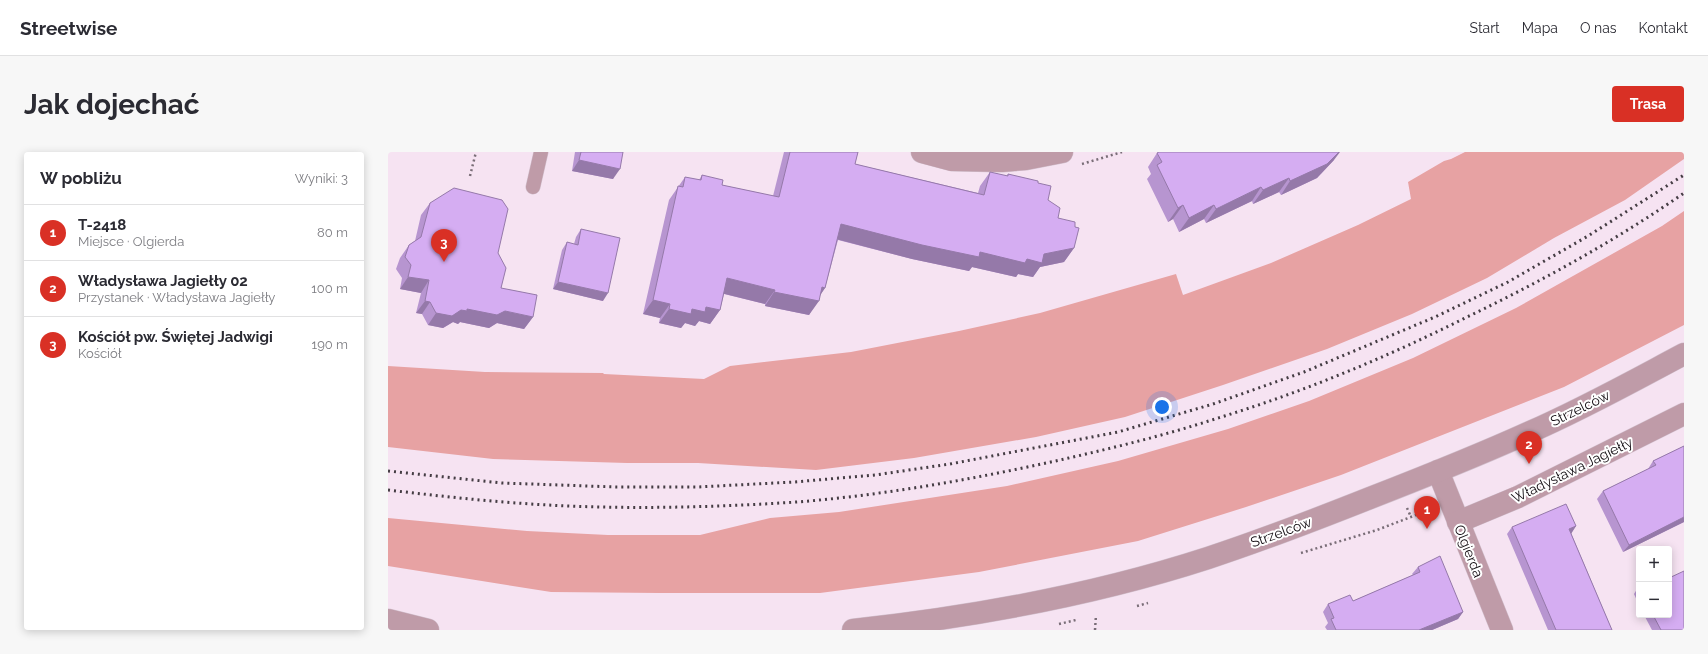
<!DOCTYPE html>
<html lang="pl">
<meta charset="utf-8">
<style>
body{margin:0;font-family:Raleway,sans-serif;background:#f7f7f7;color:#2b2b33}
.controls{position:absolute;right:12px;bottom:12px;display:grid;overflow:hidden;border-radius:4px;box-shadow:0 2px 10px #0003}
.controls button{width:36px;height:36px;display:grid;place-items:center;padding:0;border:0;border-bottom:1px solid #e1e1e2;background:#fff;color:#2b2b33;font:20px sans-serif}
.you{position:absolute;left:774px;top:255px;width:14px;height:14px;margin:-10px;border:3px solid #fff;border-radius:50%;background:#1a73e8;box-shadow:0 0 0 6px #1a73e833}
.badge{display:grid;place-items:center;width:26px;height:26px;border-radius:50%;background:#d93025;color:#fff;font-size:13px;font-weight:700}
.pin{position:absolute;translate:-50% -33px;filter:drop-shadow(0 1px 2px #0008)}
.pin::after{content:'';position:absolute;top:21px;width:14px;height:12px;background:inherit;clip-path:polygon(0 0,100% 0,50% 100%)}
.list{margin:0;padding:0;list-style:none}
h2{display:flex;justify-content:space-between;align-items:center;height:52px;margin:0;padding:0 16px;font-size:17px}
h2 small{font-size:13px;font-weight:400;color:#7c7c81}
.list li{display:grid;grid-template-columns:26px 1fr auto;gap:12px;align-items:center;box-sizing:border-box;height:56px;padding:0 16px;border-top:1px solid #e1e1e2}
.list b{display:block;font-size:15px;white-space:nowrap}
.list p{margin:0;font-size:13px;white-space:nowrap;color:#7c7c81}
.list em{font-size:13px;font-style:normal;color:#7c7c81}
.map{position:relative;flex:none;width:1296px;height:478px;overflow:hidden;border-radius:4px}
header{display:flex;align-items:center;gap:24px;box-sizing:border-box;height:56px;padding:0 20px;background:#fff;border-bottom:1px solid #e1e1e2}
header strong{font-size:19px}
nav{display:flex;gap:22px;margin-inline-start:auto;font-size:14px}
.intro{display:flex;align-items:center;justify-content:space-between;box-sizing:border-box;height:96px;padding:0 24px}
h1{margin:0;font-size:28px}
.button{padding:10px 18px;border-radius:4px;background:#d93025;color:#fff;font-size:14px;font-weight:700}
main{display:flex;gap:24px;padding:0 24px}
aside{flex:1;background:#fff;border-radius:4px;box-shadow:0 2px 10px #0003}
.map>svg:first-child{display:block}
</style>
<header>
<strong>Streetwise</strong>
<nav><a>Start</a><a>Mapa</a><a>O nas</a><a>Kontakt</a></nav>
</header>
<div class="intro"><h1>Jak dojechać</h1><a class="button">Trasa</a></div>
<main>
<aside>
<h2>W pobliżu<small>Wyniki: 3</small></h2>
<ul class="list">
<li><span class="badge">1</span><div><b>T-2418</b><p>Miejsce · Olgierda</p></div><em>80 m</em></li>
<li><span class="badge">2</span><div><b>Władysława Jagiełły 02</b><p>Przystanek · Władysława Jagiełły</p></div><em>100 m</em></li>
<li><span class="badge">3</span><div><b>Kościół pw. Świętej Jadwigi</b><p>Kościół</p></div><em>190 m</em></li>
</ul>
</aside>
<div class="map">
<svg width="1296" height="478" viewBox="0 0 1296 478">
<rect width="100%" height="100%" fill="#f6e3f2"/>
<g fill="#e7a2a3">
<polygon points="1077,0 1296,0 1296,7 1237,48 1166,86 1099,126 1024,162 939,197 835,233 737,265 648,285 526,306 428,318 310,311 239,311 105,307 0,295 0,214 97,220 215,221 216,222 316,227 342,214 463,200 571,179 652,161 788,122 795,143 883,111 970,73 1023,47 1020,30 1056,9 1063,7"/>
<polygon points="1296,59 1296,173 1176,235 953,323 858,355 750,389 591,420 432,441 271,441 163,440 0,414 0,366 139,379 220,383 312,383 382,366 451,360 619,334 730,309 840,277 921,249 1025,206 1128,156 1274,74"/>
</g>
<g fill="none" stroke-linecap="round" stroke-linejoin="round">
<defs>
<polyline id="service" points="145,35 153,0"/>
<g id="minor">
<polyline points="534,0 564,8 614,9 638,7 674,0"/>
<polyline points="1050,319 1114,478"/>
<polyline points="1070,370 1130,345 1296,262"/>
</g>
<g id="tertiary">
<polyline points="0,468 40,478"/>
<path d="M465 478C584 465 706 443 820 406 875 388 929 367 982 346 1036 325 1089 304 1142 280 1195 257 1245 229 1296 202"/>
</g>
</defs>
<use href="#service" stroke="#d2c1ce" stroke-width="15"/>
<use href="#minor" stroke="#d2c1ce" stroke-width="23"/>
<use href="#tertiary" stroke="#d2c1ce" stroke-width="23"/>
<g stroke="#796d77" stroke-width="2.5" stroke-dasharray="2 3" stroke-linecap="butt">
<polyline points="694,12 734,0"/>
<polyline points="82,24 88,0"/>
<polyline points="1019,356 1023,365"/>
<polyline points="913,401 989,378 1041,358"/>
<polyline points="749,454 760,451"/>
<polyline points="671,472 688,468"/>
<polyline points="707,478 708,463"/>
</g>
<use href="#service" stroke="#bf9ba8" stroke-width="14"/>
<use href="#minor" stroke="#bf9ba8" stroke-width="22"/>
<use href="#tertiary" stroke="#bf9ba8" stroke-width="22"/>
<g stroke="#443c43" stroke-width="3" stroke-dasharray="2 4" stroke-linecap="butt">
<polyline points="0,319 114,331 228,335 310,335 406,330 487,323 562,312 730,280 825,252 916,220 1047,165 1120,130 1200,84 1296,23"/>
<path d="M0 338C43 343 86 348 129 351 222 358 316 356 409 350 497 343 586 327 672 308 725 296 778 283 830 266 915 240 997 206 1077 166 1152 130 1227 89 1296 41"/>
</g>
</g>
<g fill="#b795d0">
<polygon points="187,0 235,0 225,27 184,19"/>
<polygon points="396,0 470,0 467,12 590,41 592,34 602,20 619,24 620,22 650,31 670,66 687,75 686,96 676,110 652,115 645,125 630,122 628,125 584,115 581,119 524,107 450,88 437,136 432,143 421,163 377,154 377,152 336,142 332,158 322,172 311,169 307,174 297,171 293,176 271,171 272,166 255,162 281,48 297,25 311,28 314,23 334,33 385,44"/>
<polygon points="769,1 946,8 929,26 893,43 891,40 865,52 864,49 818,71 816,67 791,80 785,67 780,70 759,27 763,22 760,15"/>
<polygon points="42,51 110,101 113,136 145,165 136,177 109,171 101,176 72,170 70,172 65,170 55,176 40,173 34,162 28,161 33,141 12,137 14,126 8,117 12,106 21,93 27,89 33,63"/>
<polygon points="193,77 215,149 165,137 174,98 179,90 186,92 188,85"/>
<polygon points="1296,294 1296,370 1235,400 1209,347 1215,339 1260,317 1265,309"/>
<polygon points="1188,374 1183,381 1224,478 1160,478 1119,382 1124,375"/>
<polygon points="1030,415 1075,460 1070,467 1044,478 939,478 937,475 940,471 935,460 940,452 965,449 1025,423 1024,422"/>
<polygon points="1251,434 1251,453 1246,442"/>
<polygon points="1256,463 1281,463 1296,478 1264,478"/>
</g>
<g fill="#9579a9">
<polygon points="951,0 952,0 946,8 929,26 893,43 902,29"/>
<polygon points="191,8 232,17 225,27 184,19"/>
<polygon points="901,26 891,40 865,52 875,38"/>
<polygon points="873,35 864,49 818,71 828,57"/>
<polygon points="795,53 785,67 780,70 790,56"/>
<polygon points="826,53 816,67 791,80 801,66"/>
<polygon points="453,72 592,100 639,107 656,102 686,96 676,110 652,115 645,125 630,122 628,125 584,115 581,119 524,107 444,86"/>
<polygon points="20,125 41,128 33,141 12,137"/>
<polygon points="339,126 387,138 377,152 329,140"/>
<polygon points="170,130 220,141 215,149 165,137"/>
<polygon points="434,135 437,136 429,148 431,149 421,163 377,154 386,140"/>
<polygon points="265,148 282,152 272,166 255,162"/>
<polygon points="37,149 42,150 34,162 28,161"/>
<polygon points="318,155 332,158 322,172 311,169 307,174 297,171 293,176 271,171 281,157 304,157"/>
<polygon points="79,157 117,159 145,165 136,177 109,171 101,176 72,170 70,172 65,170 55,176 40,173 48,161"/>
<polygon points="1296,365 1296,370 1235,400 1241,393"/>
<polygon points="1188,374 1183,382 1181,377"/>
<polygon points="1075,460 1070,467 1044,478 1031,478"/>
</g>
<g fill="#d5adf2" stroke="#9579a9">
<polygon points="193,0 235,0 232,17 191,8"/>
<polygon points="402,0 470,0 467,12 596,43 602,20 620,24 620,22 650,29 650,31 663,34 660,48 672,56 670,66 687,70 687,75 691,76 686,96 656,102 654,111 639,107 637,111 592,100 591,105 534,93 453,72 437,136 434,135 431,149 386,140 387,138 339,126 332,158 318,155 317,160 304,157 303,162 281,157 282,152 265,148 290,34 295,35 297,25 313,28 314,23 335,28 334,33 391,45"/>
<polygon points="771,0 951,0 939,12 902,29 901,26 875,38 873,35 828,57 826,53 801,66 795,53 790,56 769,13 774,10 769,1"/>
<polygon points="66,36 114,48 120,57 110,101 118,116 113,136 149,143 145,165 117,159 109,163 79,157 79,159 73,158 64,164 48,161 42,150 37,149 41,128 20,125 23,113 17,105 21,93 33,85 42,51"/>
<polygon points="193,77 232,86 220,141 170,130 179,90 190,93"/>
<polygon points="1296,294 1296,365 1241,393 1215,339 1268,313 1265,309"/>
<polygon points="1178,352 1188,374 1181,377 1224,478 1168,478 1124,375"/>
<polygon points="1052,404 1075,460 1031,478 948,478 943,467 946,466 940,452 962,443 965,449 1032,420 1030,415"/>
<polygon points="1296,419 1296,478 1273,478 1265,463 1281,463 1281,426"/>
</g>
<g text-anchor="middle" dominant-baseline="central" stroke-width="4" stroke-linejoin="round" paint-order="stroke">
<g font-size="14" fill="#120c11" stroke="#fff">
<text transform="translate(1192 256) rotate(-26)">Strzelców</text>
<text transform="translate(1184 318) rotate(-26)">Władysława Jagiełły</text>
<text transform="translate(893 380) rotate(-20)">Strzelców</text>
<text transform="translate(1081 399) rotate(68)">Olgierda</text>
</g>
</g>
</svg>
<div class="controls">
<button>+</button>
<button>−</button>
</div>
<div class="you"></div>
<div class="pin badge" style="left:1039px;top:377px">1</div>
<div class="pin badge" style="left:1141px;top:312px">2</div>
<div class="pin badge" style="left:56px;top:110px">3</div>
</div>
</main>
